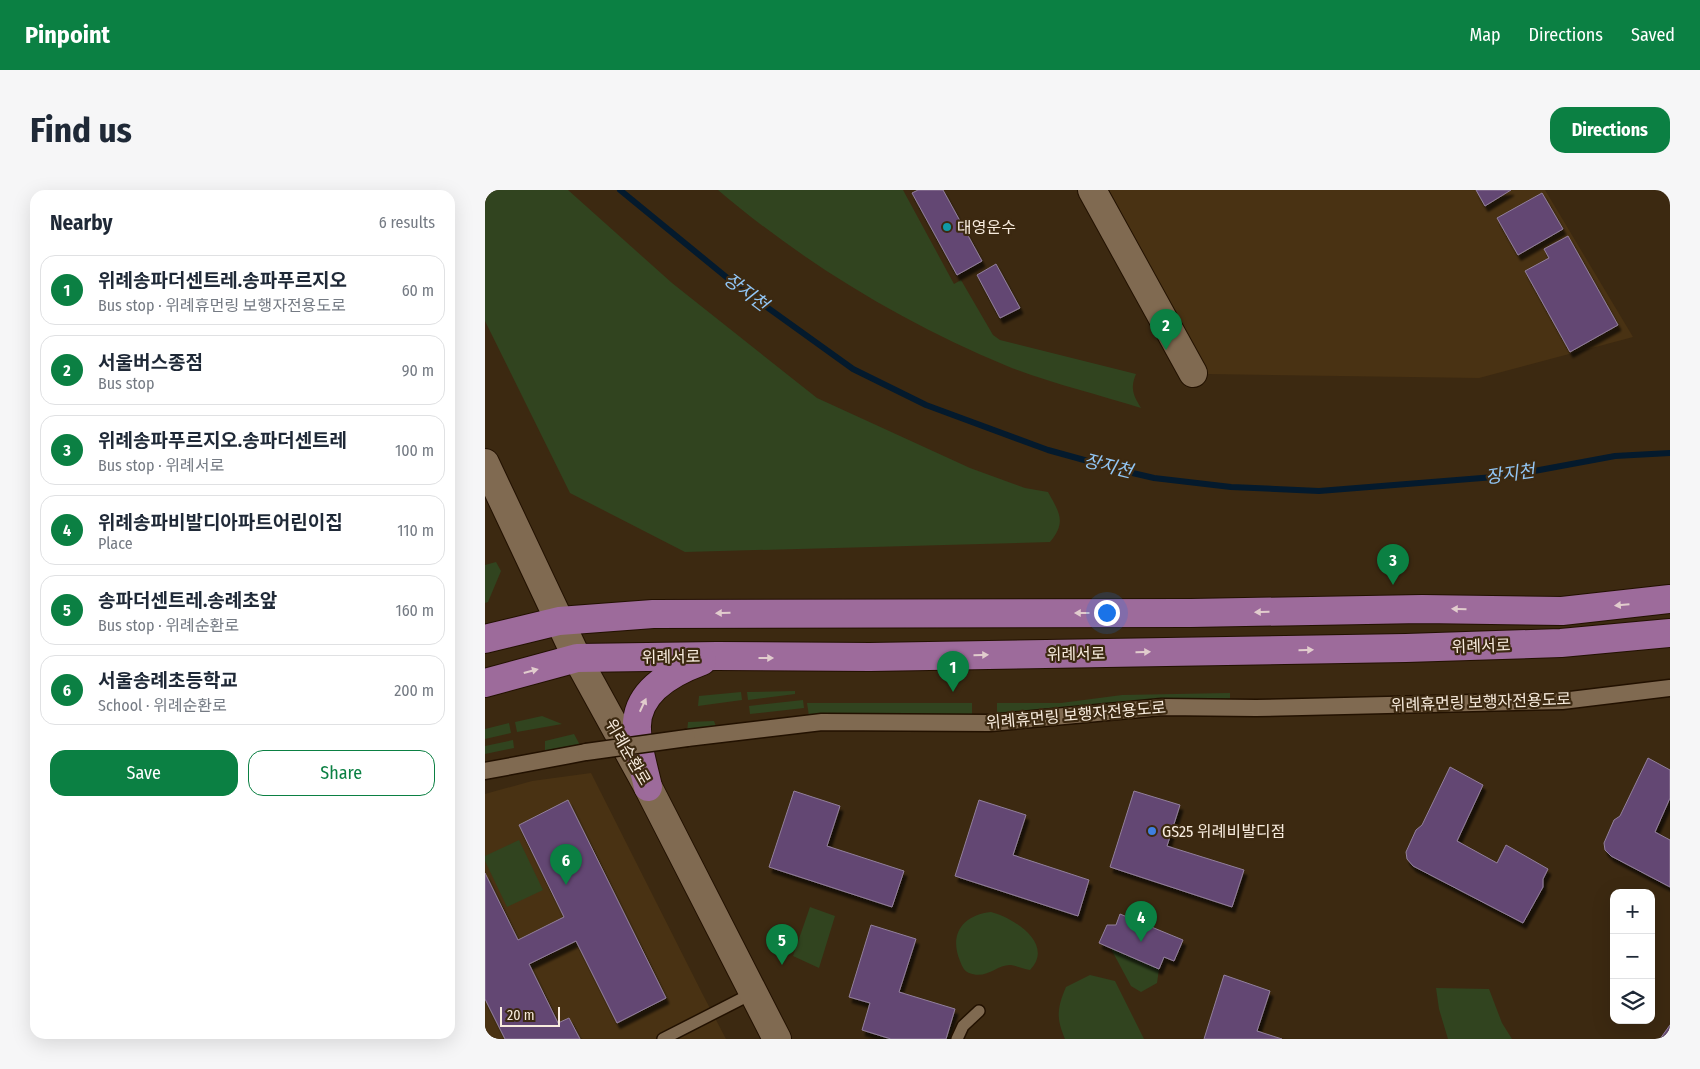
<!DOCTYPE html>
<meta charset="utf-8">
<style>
body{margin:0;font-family:"Fira Sans Condensed","Noto Sans KR",sans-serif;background:#f6f6f7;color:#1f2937}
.controls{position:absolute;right:15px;bottom:15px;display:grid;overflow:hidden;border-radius:10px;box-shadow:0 5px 20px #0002}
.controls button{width:45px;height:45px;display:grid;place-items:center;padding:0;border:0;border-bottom:1px solid #e0e1e3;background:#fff;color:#1f2937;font:25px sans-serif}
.scale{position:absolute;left:15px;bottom:12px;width:60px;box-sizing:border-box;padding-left:5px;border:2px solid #f8ecde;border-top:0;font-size:14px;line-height:18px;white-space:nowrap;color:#f8ecde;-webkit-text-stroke:4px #3c2911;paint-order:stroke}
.you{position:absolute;left:621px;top:422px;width:18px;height:18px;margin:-12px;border:4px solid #fff;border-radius:50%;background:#1a73e8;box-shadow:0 0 0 8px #1a73e833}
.badge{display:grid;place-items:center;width:32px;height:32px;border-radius:50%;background:#0b8043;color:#fff;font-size:16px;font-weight:700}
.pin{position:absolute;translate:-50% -41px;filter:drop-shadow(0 1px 2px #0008)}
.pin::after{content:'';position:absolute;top:26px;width:18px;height:15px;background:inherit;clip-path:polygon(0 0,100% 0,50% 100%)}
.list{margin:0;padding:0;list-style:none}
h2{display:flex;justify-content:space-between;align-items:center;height:65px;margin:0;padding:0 20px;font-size:21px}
h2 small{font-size:16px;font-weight:400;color:#747a83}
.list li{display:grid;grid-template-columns:32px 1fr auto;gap:15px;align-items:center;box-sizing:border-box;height:70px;margin:0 10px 10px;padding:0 10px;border:1px solid #e0e1e3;border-radius:15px}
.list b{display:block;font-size:19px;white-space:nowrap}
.list p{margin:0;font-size:16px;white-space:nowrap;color:#747a83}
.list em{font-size:16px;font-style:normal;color:#747a83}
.actions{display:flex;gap:10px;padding:15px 20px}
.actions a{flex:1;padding:11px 0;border:1px solid #0b8043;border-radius:15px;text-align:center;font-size:18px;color:#0b8043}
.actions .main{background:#0b8043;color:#fff}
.icon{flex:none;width:28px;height:28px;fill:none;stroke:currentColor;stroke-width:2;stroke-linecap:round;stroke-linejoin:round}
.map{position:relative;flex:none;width:1185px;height:849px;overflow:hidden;border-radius:15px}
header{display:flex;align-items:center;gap:30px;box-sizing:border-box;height:70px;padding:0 25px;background:#0b8043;color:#fff}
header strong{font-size:24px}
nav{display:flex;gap:28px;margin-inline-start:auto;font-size:18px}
.intro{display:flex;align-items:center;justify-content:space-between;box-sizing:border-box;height:120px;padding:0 30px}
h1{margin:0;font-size:35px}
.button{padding:12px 22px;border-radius:15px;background:#0b8043;color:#fff;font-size:18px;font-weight:700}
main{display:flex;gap:30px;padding:0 30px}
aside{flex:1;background:#fff;border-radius:15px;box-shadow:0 5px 20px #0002}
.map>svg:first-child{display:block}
</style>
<header>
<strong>Pinpoint</strong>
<nav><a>Map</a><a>Directions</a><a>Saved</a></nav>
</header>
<div class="intro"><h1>Find us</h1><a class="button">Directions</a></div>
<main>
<aside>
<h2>Nearby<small>6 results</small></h2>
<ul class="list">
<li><span class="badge">1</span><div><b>위례송파더센트레.송파푸르지오</b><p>Bus stop · 위례휴먼링 보행자전용도로</p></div><em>60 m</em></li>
<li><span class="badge">2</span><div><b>서울버스종점</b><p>Bus stop</p></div><em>90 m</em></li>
<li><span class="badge">3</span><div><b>위례송파푸르지오.송파더센트레</b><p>Bus stop · 위례서로</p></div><em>100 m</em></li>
<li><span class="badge">4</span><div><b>위례송파비발디아파트어린이집</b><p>Place</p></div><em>110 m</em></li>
<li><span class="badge">5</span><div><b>송파더센트레.송례초앞</b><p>Bus stop · 위례순환로</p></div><em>160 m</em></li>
<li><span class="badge">6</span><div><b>서울송례초등학교</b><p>School · 위례순환로</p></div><em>200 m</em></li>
</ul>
<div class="actions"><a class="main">Save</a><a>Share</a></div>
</aside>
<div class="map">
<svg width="1185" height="849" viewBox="0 0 1185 849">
<defs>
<filter id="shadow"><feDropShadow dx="3" dy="5.5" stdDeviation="1" flood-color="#0009"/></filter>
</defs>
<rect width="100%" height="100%" fill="#3c2911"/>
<g fill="#493213">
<polygon points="624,0 1060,0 1148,147 994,188 723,184"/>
<polygon points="106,583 218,805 241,849 0,849 0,604 47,591"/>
</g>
<g fill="#31441f">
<path d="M0 0H83L187 93 332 208 485 278 540 298 563 302C574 322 582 332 565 352L200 362 85 303 0 131Z"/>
<path d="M233 0H418L469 94 476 90 508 145 515 150 651 184C645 198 648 205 656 218 612 204 565 193 522 176 418 133 319 73 233 0Z"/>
<polygon points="11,372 16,381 3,412 0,413 0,375"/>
<polygon points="310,501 310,504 263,510 262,502"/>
<polygon points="256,502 257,510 213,516 214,506"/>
<polygon points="745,503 745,513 512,528 512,513 576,513 637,505"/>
<polygon points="318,510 319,518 265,524 264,516"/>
<polygon points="322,513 487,513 487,529 324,526"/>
<polygon points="57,526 77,534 32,542 30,532"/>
<polygon points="229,531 232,539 202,543 203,532"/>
<polygon points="24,533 26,543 0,549 0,539"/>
<polygon points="89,544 96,557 60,563 60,551"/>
<polygon points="28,550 29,558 0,564 0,556"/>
<polygon points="34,650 58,700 22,717 0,671 0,666"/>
<polygon points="325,717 350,726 334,778 308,766"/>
<path d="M506 722C529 728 570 754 545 780 538 779 532 776 526 775 512 774 502 790 484 783 479 781 477 776 475 771 464 745 477 725 506 722Z"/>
<polygon points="625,757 674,779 672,793 656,802 646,796"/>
<path d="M605 785 630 791 659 849H580C571 828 572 818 581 797Z"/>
<polygon points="951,798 1004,799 1017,833 1027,849 963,849 954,819"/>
</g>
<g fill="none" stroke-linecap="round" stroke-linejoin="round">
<polyline stroke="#041a2d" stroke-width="6" points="135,0 251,95 368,179 441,215 563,260 639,281 669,288 746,297 834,301 1022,286 1130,266 1185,263"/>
</g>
<g fill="#644773" stroke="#92809c" filter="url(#shadow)">
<polygon points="433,0 458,0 497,71 472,85 427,3"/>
<polygon points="991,0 1026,0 1000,16"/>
<polygon points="1057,3 1078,39 1033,65 1012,28"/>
<polygon points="1083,46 1133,135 1085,162 1040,81 1064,68 1059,59"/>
<polygon points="511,74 535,118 515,128 492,85"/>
<polygon points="1163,568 1185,580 1185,608 1170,642 1185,650 1185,697 1126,666 1120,660 1119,653 1129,630 1135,626"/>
<polygon points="965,577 998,595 972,651 1012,673 1021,655 1063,679 1058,689 1058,697 1038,733 928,676 922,669 921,662 931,640 937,635"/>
<polygon points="309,601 355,616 342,656 419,681 407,717 284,677"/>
<polygon points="649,601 695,615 682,656 759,680 747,717 625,677"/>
<polygon points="83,610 181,808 132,833 91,751 44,774 73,833 84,828 95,849 20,849 0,809 0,683 33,750 79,727 34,635"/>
<polygon points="494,610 541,625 528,665 604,690 593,726 470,686"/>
<polygon points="635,724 698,750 689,771 679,767 674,779 614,753 622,735 631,735"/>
<polygon points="386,735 431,749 414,802 470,819 461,849 406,849 377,840 385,813 364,807"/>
<polygon points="739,785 785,801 772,841 797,849 719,849"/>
<polygon points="1185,835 1185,849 1175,849"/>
</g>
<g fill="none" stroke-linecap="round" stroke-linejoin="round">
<defs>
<g id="service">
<polyline points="178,849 268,803"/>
<polyline points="472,849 478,836 494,821"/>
</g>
<g id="pedestrian">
<polyline points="202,548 337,532 505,533 677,517 771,518 1077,511 1185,498"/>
<polyline points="0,581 101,562"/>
</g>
<g id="tertiary">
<polyline points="607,0 708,183"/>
<polyline points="0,273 92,468 163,597 292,849"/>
</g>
<g id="primary">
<polyline points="0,449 74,431 168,424 706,423 937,419 1077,421 1185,409"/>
<polyline points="0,493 92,468 232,466 385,467 921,458 1076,453 1185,443"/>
<path d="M163 597C159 578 152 558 152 539 150 502 187 482 217 471"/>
</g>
</defs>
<use href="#service" stroke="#210" stroke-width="14"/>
<use href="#pedestrian" stroke="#210" stroke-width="19"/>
<use href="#tertiary" stroke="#210" stroke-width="30"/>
<use href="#primary" stroke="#210" stroke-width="30"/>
<use href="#service" stroke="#806a51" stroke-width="11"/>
<use href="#pedestrian" stroke="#806a51" stroke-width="16"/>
<use href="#tertiary" stroke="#806a51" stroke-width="28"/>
<use href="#primary" stroke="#9d6b9b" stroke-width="28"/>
<defs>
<polyline id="pedestrian-bridge" points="101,562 202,548"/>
</defs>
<use href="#pedestrian-bridge" stroke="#210" stroke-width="19" stroke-linecap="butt"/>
<use href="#pedestrian-bridge" stroke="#806a51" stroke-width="16"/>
</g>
<defs><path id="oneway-solid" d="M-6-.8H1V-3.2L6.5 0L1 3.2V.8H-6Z" transform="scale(1.25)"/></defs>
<g fill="#e1cccd">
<use href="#oneway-solid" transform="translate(1137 415) rotate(175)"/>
<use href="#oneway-solid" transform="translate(974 419) rotate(-179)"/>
<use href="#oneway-solid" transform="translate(777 422) rotate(179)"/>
<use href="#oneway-solid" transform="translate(238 423) rotate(179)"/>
<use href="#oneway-solid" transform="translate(597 423) rotate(180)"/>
<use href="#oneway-solid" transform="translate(821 460) rotate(-1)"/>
<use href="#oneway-solid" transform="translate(658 462) rotate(-1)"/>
<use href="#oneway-solid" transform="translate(496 465) rotate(-1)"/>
<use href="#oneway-solid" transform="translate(281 468)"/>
<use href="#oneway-solid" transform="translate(46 481) rotate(-15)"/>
<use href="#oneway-solid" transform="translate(158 515) rotate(-65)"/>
</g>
<circle fill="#0f9aa8" stroke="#3c2911" stroke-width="2" cx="462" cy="37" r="5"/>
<circle fill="#3f7fe0" stroke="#3c2911" stroke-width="2" cx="667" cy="641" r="5"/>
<g text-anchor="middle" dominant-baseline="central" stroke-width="4.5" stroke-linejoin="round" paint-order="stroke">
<g font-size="16" fill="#f8ecde" stroke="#3c2911" text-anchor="start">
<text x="472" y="37">대영운수</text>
<text x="677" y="641">GS25 위례비발디점</text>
</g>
<g font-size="16" fill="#f8ecde" stroke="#3c2911">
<text transform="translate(996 456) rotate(-2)">위례서로</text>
<text transform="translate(591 464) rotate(-1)">위례서로</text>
<text transform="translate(186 467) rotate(-1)">위례서로</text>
<text transform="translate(996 512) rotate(-2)">위례휴먼링 보행자전용도로</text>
<text transform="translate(591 525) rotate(-5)">위례휴먼링 보행자전용도로</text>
<text transform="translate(143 562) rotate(60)">위례순환로</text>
</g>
<g font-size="18" font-style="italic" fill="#92c6f5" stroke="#3c2911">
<text transform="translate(261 102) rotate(37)">장지천</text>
<text transform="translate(623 276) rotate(14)">장지천</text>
<text transform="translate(1025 284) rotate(-8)">장지천</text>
</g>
</g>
</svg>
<div class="controls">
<button>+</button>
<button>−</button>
<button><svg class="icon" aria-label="layers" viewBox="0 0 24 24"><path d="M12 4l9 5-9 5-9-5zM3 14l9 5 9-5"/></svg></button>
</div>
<div class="scale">20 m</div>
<div class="you"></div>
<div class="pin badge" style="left:468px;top:502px">1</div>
<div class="pin badge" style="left:681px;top:160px">2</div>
<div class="pin badge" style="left:908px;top:395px">3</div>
<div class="pin badge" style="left:656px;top:752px">4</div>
<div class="pin badge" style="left:297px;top:775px">5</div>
<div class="pin badge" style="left:81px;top:695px">6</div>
</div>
</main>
